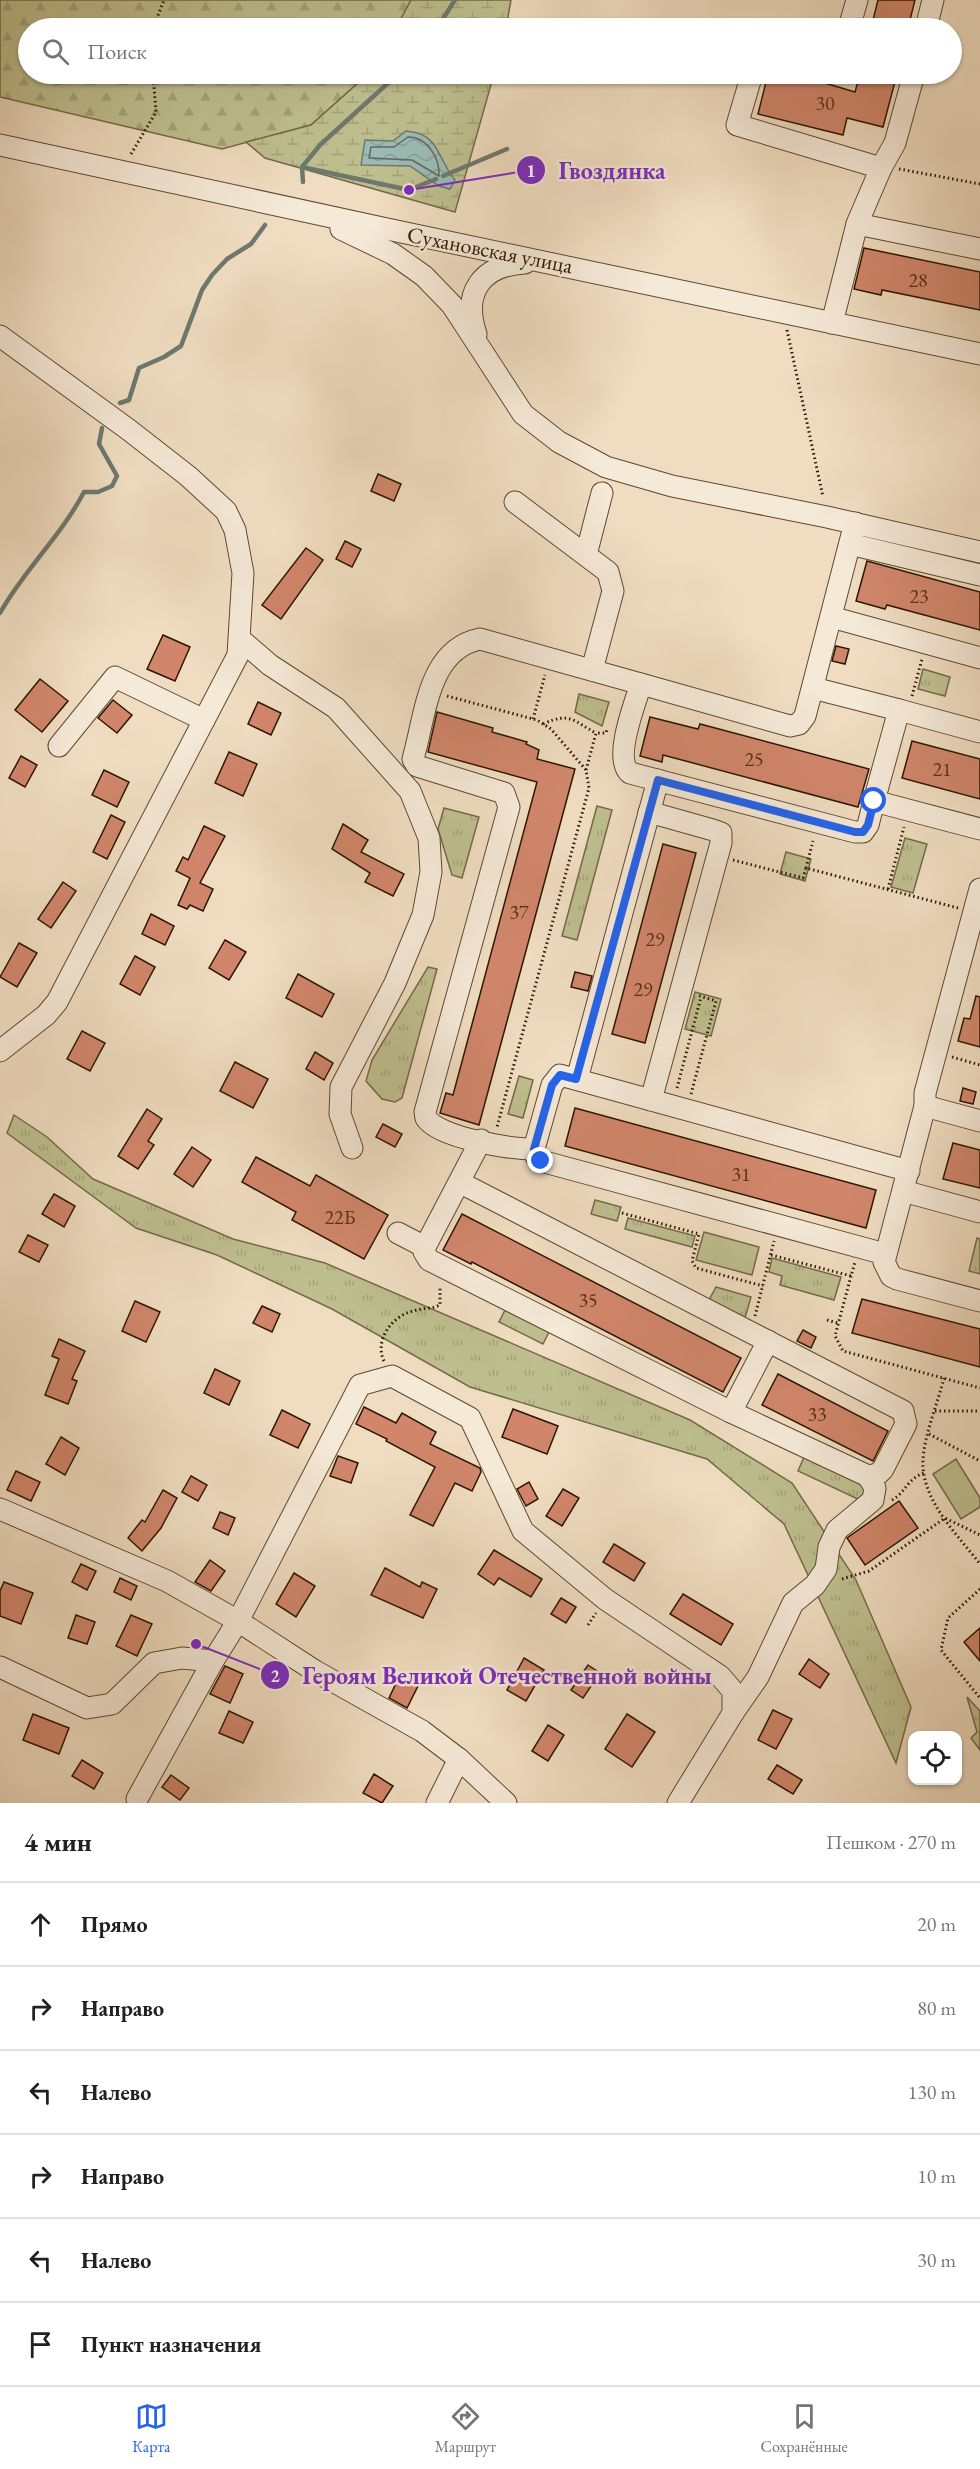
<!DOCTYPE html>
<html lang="ru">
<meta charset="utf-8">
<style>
body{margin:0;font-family:"EB Garamond",serif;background:#f2f2f2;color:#202124}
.controls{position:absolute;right:18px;bottom:18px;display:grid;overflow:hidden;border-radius:12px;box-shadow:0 2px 4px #0004}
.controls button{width:54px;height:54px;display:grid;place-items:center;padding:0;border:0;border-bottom:2px solid #e0e0e0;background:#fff;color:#202124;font:30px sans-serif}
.stop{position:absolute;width:18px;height:18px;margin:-14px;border:4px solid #2563eb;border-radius:50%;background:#fff}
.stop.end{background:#2563eb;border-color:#fff;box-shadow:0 2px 6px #0008}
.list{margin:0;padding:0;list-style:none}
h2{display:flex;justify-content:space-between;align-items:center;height:78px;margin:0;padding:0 24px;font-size:26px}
h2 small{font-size:20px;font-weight:400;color:#757577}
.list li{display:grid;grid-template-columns:39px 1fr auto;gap:18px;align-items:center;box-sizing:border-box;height:84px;padding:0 24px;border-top:2px solid #e0e0e0}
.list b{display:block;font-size:22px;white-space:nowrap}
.list em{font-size:20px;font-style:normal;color:#757577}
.icon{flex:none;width:33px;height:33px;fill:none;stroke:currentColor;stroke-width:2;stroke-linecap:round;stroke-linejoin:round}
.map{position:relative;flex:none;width:980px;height:1803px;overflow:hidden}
.search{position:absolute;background:#fff;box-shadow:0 2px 4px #0004;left:18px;right:18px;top:18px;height:66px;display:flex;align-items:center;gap:15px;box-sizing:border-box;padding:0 21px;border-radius:33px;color:#757577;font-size:22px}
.sheet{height:582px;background:#fff}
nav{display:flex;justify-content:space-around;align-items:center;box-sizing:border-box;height:84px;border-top:2px solid #e0e0e0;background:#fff;font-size:16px;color:#757577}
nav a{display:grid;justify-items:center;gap:3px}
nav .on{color:#2563eb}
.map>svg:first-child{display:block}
</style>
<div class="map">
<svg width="980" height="1803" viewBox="0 0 980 1803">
<defs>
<pattern id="grass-tufts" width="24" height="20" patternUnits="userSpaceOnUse" patternTransform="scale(1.5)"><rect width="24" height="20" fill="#bebf8f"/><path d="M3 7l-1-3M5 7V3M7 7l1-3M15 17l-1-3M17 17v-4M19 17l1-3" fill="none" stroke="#a4a37a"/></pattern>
<pattern id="forest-firs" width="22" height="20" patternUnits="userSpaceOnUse" patternTransform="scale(1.5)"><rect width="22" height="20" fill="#bebf8f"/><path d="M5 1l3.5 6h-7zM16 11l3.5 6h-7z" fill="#a4a37a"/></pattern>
<pattern id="wetland-marsh" width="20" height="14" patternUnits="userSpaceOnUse" patternTransform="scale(1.5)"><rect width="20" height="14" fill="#bebf8f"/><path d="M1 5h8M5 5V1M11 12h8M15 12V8" fill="none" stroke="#a4a37a"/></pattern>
<pattern id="water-waves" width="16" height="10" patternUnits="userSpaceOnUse" patternTransform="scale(1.5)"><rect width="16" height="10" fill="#9abbb5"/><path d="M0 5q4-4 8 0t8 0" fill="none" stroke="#85a09a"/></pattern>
</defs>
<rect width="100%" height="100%" fill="#f0ddc1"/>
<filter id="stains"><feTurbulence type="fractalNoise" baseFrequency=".00333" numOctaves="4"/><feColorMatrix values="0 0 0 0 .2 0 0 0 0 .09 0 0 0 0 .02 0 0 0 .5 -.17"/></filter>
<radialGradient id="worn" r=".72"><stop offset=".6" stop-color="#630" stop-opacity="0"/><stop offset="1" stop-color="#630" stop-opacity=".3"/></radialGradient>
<g fill="url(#grass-tufts)" stroke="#766a48" stroke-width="1.5">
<polygon points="923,669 950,677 945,696 918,689"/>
<polygon points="579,694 609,702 602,726 575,712"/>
<polygon points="597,806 612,810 577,940 562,936"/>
<polygon points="444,808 479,817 462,878 452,875 438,829"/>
<polygon points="905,838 927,844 913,893 891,887"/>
<polygon points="786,852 811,859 805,881 780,874"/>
<polygon points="428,967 437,969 402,1098 395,1102 382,1099 366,1081 372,1060"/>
<polygon points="695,992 721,999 711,1036 685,1029"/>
<polygon points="519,1076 533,1080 523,1118 508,1114"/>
<polygon points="14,1115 47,1137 93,1179 233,1239 325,1263 690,1420 792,1483 856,1580 911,1707 896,1763 784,1524 707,1459 470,1387 332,1309 217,1255 136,1228 7,1133"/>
<polygon points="595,1200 621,1207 617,1221 591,1214"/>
<polygon points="628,1218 695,1236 692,1247 625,1229"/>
<polygon points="977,1238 980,1239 980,1274 969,1271"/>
<polygon points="772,1258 841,1277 834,1300 780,1285 782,1276 769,1272"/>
<polygon points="716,1287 751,1297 745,1318 709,1300"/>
<polygon points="507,1306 551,1328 543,1344 499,1322"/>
<polygon points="805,1455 869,1485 862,1501 798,1471"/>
<polygon points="967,1697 980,1711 980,1750 971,1738 977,1732"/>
</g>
<polygon fill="url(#forest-firs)" stroke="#766a48" stroke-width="1.5" points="0,0 411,0 396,28 28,28 28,74 368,74 311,125 222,149 0,97"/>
<g fill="url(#wetland-marsh)" stroke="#766a48" stroke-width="1.5">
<polygon points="411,0 511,0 506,28 396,28"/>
<polygon points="368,74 494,74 455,212 265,158 246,142 311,125"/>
</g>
<g fill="#bebf8f" stroke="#766a48" stroke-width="1.5">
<polygon points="704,1232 759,1247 752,1275 696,1260"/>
<polygon points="956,1459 980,1498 980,1507 961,1519 933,1474"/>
</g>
<path fill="url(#water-waves)" stroke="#6e796d" stroke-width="1.5" d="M406 131C440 133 437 159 455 180L450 189 439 186 410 166 361 165 365 140 393 141Z"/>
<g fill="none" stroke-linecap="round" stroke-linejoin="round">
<path stroke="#64685a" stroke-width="1.5" d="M408 137C428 137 440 159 439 176L412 160 369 158 371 147H394Z"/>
<g stroke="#6e796d" stroke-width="4.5">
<polyline points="437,28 455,0"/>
<polyline points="302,167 320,145 398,74"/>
<polyline points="443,176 507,149"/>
<polyline points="303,182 302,167 409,190 436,179"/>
<polyline points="120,403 129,400 139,368 164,357 181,346 202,290 212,275 227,259 251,244 265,225"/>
<path d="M0 613C24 570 61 536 84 492H98L112 486 117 476 99 444 102 428"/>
</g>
</g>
<g fill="#d1866b" stroke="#2d1600" stroke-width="1.5">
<polygon points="878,0 915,0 908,28 871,28"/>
<polygon points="768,74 795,74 855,92 860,74 897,74 883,127 847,118 843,135 758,114"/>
<polygon points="864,248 980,272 980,310 882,290 881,295 854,289"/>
<polygon points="378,474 401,484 394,501 371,491"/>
<polygon points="345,541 361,549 352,567 336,559"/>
<polygon points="306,548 323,560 281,619 262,605"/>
<polygon points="867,561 980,592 980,630 887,605 885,609 856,601"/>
<polygon points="163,635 190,647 175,681 147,669"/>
<polygon points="836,646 849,649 845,664 832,661"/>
<polygon points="40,679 68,701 42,732 15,710"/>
<polygon points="113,700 132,715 117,733 98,718"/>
<polygon points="258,702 281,713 271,735 248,724"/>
<polygon points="437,712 493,728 492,732 527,742 526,744 539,750 537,759 575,769 479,1125 440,1113 446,1093 453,1095 537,782 428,752"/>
<polygon points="650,717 698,729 700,724 869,769 858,807 663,755 662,762 640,756"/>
<polygon points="912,741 980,759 980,799 902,778"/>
<polygon points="229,752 257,764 243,796 215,783"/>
<polygon points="21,756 37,765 25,787 9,778"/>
<polygon points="104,770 129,782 117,807 92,795"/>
<polygon points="111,815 125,822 107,859 93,852"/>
<polygon points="343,824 368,840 361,852 404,874 393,896 365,882 370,873 332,849"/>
<polygon points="204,826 225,836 200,883 213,889 203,911 190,905 187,909 178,905 190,878 176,871 183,857 188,860"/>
<polygon points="663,844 696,853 645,1043 612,1034"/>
<polygon points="63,882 76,891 51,928 38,919"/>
<polygon points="151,914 174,926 165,945 142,934"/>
<polygon points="225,940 246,952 229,980 209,968"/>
<polygon points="19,943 37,953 17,987 0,977"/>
<polygon points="135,956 155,967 140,995 120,984"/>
<polygon points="575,972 592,976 588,991 571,987"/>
<polygon points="298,974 334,994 322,1017 286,998"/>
<polygon points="976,996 980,997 980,1047 958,1041 964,1018 970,1019"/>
<polygon points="82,1031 105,1043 90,1071 67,1059"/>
<polygon points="315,1052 333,1063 324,1080 306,1069"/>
<polygon points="235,1062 268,1079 253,1108 220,1091"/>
<polygon points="963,1088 976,1092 973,1104 960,1101"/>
<polygon points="575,1108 876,1190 866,1228 565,1146"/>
<polygon points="147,1109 162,1119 148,1141 154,1145 138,1169 118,1156"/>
<polygon points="383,1124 402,1134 395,1147 376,1137"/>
<polygon points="953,1143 980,1150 980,1188 943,1179"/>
<polygon points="192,1147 211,1160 193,1187 174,1174"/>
<polygon points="256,1157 310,1186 316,1175 388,1215 364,1259 292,1220 296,1212 242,1182"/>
<polygon points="54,1194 75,1206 64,1227 42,1214"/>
<polygon points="462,1214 741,1358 723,1392 472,1262 471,1264 443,1250"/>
<polygon points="28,1235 48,1245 39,1262 19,1252"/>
<polygon points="862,1299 980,1329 980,1367 852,1333"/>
<polygon points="135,1301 160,1312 146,1342 122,1331"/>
<polygon points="262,1306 280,1314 272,1332 253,1323"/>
<polygon points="803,1330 816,1337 811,1348 797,1341"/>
<polygon points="59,1339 85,1351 72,1379 77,1381 68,1404 45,1395 59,1359 52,1356"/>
<polygon points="215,1369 240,1381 229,1405 204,1393"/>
<polygon points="778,1374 888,1431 873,1461 762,1405"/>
<polygon points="364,1407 396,1423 402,1413 436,1432 430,1444 480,1468 481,1472 472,1491 455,1483 433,1526 410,1515 435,1467 386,1441 387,1439 356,1424"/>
<polygon points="513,1409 558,1426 547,1454 502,1437"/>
<polygon points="282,1410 310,1424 298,1448 270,1435"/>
<polygon points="61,1437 79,1448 65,1475 46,1464"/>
<polygon points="338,1456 358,1463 351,1483 330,1476"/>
<polygon points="16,1471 40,1482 31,1501 7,1490"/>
<polygon points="191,1476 207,1485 198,1501 182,1492"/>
<polygon points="529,1482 538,1499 526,1506 517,1489"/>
<polygon points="563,1489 579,1498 562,1526 546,1516"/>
<polygon points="163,1490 177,1498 161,1528 142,1551 128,1538 142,1520 145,1522"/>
<polygon points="899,1501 918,1528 865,1565 847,1538"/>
<polygon points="220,1512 235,1518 228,1535 213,1528"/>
<polygon points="614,1544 645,1563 634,1581 603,1562"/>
<polygon points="494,1550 542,1579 531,1597 499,1578 494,1585 478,1574"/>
<polygon points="210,1560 225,1571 211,1591 195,1582"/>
<polygon points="81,1564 96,1571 87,1590 72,1582"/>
<polygon points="385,1568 420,1587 422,1582 437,1589 423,1618 371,1595"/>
<polygon points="294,1573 315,1586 296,1617 276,1604"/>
<polygon points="120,1578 137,1586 131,1600 114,1592"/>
<polygon points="4,1582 33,1593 21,1624 0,1616 0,1591"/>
<polygon points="683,1594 733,1624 721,1645 670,1614"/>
<polygon points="561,1598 576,1607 566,1623 551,1614"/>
<polygon points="76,1615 95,1622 87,1644 68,1638"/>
<polygon points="131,1615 152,1624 137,1656 116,1646"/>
<polygon points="980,1628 980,1661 964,1642"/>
<polygon points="524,1658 544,1670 526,1701 507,1690"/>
<polygon points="809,1659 829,1674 820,1688 799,1674"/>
<polygon points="588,1665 600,1673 583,1698 571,1690"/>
<polygon points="225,1666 243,1674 230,1703 210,1694"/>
<polygon points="400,1675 419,1684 407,1708 389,1698"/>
<polygon points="773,1710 792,1719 776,1749 758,1740"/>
<polygon points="229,1711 253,1722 243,1743 219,1733"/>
<polygon points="33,1714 69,1728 59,1754 23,1740"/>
<polygon points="627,1714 655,1732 632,1767 605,1749"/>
<polygon points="548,1725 564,1735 548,1761 532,1751"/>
<polygon points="82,1760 103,1773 94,1789 72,1776"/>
<polygon points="777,1765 802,1780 793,1794 768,1779"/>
<polygon points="374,1774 393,1786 382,1803 363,1793"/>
<polygon points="171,1775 189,1788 180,1800 162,1787"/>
</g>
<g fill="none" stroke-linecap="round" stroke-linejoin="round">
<defs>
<g id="minor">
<polyline points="849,28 857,0"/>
<polyline points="926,28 933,0"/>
<polyline points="752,74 737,125 881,168"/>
<polyline points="0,145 387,229 980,354"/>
<polyline points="857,224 980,249"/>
<polyline points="341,229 393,254 424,276 452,305 523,414 559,442 606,467 672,486 827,517 980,552"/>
<polyline points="832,323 857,224 881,168 895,143 914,74"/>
<path d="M476 334C462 292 482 265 525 263"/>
<polyline points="0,336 129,430 188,476 226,511 235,530 243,573 238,655 57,1002 46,1015 0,1051"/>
<polyline points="515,502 608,572 613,591 592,670"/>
<path d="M855 523 805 716 799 724 790 726 641 684C635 703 613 759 630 773L855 832H863L868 825 874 801 980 829"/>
<polyline points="850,544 980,575"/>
<polyline points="586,555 602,493"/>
<polyline points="831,617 980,658"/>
<polyline points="241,640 270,665 336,708 410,791 429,838 431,872 423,915 395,983 341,1087 340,1114 352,1148"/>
<polyline points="813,688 899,710 874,801"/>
<polyline points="899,710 980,732"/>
<polyline points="59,746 115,677 204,720"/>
<polyline points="649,812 713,830 721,833 721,843 651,1100"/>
<polyline points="980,889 925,1093 925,1106 884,1262 891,1276 897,1279 980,1301"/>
<polyline points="577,1079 658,780"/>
<polyline points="925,1106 980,1121"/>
<path d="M534 1149C511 1149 439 1138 426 1118L425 1112 509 807 504 793 417 766 413 759 415 751C426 710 430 649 480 639L641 684"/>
<polyline points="459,1182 425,1247 424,1252 429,1260 731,1412 868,1476 878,1474 883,1469 906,1424 903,1411 459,1182 481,1140"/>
<polyline points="903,1191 980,1212"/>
<polyline points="398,1233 425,1247"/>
<polyline points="885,1254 541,1161 536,1156 534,1149 552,1085 560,1075 909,1171"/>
<polyline points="731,1412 768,1341"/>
<polyline points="0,1509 167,1581 238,1621 315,1671 422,1731 459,1759 506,1803"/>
<polyline points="0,1667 87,1708 112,1704 154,1663 182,1658 213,1661 238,1621 360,1385 392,1376 470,1418 523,1531 605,1599 720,1676 733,1691 733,1713 678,1803"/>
<polyline points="733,1713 758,1677 793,1603 815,1585 826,1569 829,1547 837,1530 873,1500 875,1488 868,1476"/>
<polyline points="137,1799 213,1661"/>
<polyline points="437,1803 459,1759"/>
</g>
</defs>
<use href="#minor" stroke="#5e4830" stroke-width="23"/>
<g stroke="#2d1600" stroke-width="3" stroke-dasharray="1.5 3" stroke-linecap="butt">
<polyline points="153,28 164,0"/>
<polyline points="131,154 156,112 153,74"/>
<polyline points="899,169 980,184"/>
<polyline points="787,330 823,497"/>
<polyline points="447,696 537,720 551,729 586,770 589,788 497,1127"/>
<polyline points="912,696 922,659"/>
<polyline points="533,719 545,675"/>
<path d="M543 724C571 711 574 722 596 733"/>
<polyline points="586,770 596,733 606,733 607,729"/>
<polyline points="733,860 803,878 806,868 958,908"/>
<polyline points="806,868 813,841"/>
<polyline points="888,889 904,827"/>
<polyline points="952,1057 980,1065"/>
<polyline points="677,1088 701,997"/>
<polyline points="691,1094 716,1001 697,995"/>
<polyline points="622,1213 699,1234 692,1261 696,1268 763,1286"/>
<polyline points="771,1255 851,1276 855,1262"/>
<polyline points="851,1276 835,1336 843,1351 980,1388"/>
<polyline points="755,1316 774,1241"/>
<polyline points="827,1320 838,1323"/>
<path d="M384 1361C374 1340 392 1316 413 1311 422 1308 432 1309 440 1305V1286"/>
<path d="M944 1378C938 1402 924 1436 923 1460 921 1500 957 1534 980 1564"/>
<polyline points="935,1411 980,1411"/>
<polyline points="929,1434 980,1461"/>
<path d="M892 1500C906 1492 907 1479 924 1473"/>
<polyline points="842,1579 869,1571 945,1518 980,1535"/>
<polyline points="980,1589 948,1618 941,1650 980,1698"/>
<polyline points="588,1625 596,1613"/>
</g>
<use href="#minor" stroke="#f5e9d7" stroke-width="21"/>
</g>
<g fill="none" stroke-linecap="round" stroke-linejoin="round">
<polyline stroke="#2563eb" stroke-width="8" points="541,1161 534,1149 552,1085 560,1075 576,1079 658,780 855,832 863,832 868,825 874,801"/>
</g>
<g text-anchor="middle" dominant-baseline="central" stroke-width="5" stroke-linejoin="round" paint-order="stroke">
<g font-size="20" fill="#56321b">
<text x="825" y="103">30</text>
<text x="918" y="280">28</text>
<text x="919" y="596">23</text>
<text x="754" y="759">25</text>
<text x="942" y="769">21</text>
<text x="519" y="912">37</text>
<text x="655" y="939">29</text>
<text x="643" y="989">29</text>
<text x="741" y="1174">31</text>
<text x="340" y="1217">22Б</text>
<text x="588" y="1300">35</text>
<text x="817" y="1414">33</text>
</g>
<g font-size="22" fill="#2d1600" stroke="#f5e9d7">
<text transform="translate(490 250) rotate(11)">Сухановская улица</text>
</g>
</g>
<path fill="none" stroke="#7b2cbf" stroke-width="2" d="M409 190L531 170M196 1644L275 1675"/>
<g fill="#7b2cbf" stroke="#f5e9d7" stroke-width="2">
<circle cx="409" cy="190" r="6"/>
<circle cx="196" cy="1644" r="6"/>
<circle cx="531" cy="170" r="15"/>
<circle cx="275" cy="1675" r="15"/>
</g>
<g font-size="18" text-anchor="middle" font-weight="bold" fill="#fff">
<text x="531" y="177">1</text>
<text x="275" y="1682">2</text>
</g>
<g font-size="24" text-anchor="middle" font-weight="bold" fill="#7b2cbf" stroke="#f5e9d7" stroke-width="5" stroke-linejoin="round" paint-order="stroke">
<text x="612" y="179">Гвоздянка</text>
<text x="507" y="1684">Героям Великой Отечественной войны</text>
</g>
<rect width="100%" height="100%" filter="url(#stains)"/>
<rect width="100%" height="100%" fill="url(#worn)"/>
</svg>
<div class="controls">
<button><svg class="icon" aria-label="locate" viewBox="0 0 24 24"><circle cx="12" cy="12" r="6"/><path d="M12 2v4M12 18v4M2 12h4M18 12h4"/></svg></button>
</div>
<div class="stop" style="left:874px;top:801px"></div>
<div class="stop end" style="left:541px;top:1161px"></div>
<div class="search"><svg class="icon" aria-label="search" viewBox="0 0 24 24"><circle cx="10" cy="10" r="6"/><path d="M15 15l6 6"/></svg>Поиск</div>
</div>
<section class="sheet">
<h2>4 мин<small>Пешком · 270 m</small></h2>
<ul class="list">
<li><svg class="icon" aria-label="ahead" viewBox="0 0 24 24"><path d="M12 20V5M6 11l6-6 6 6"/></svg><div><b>Прямо</b></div><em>20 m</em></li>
<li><svg class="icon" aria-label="right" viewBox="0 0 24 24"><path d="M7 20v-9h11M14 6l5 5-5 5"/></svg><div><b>Направо</b></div><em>80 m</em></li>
<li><svg class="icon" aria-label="left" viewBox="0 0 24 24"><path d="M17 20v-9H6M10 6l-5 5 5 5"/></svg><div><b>Налево</b></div><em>130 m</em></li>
<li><svg class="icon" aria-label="right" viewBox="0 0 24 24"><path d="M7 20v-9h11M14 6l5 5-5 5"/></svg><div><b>Направо</b></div><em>10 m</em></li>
<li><svg class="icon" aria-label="left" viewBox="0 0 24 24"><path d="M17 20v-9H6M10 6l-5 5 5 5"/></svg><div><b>Налево</b></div><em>30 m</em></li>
<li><svg class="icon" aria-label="arrive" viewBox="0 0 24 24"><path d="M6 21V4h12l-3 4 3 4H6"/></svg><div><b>Пункт назначения</b></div></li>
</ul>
</section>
<nav>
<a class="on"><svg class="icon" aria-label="map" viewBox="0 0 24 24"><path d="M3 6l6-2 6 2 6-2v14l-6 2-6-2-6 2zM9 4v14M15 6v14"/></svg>Карта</a>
<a><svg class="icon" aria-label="directions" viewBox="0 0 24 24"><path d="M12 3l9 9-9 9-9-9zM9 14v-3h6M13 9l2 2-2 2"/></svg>Маршрут</a>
<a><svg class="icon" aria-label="saved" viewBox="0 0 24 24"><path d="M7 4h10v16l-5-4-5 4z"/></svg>Сохранённые</a>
</nav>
